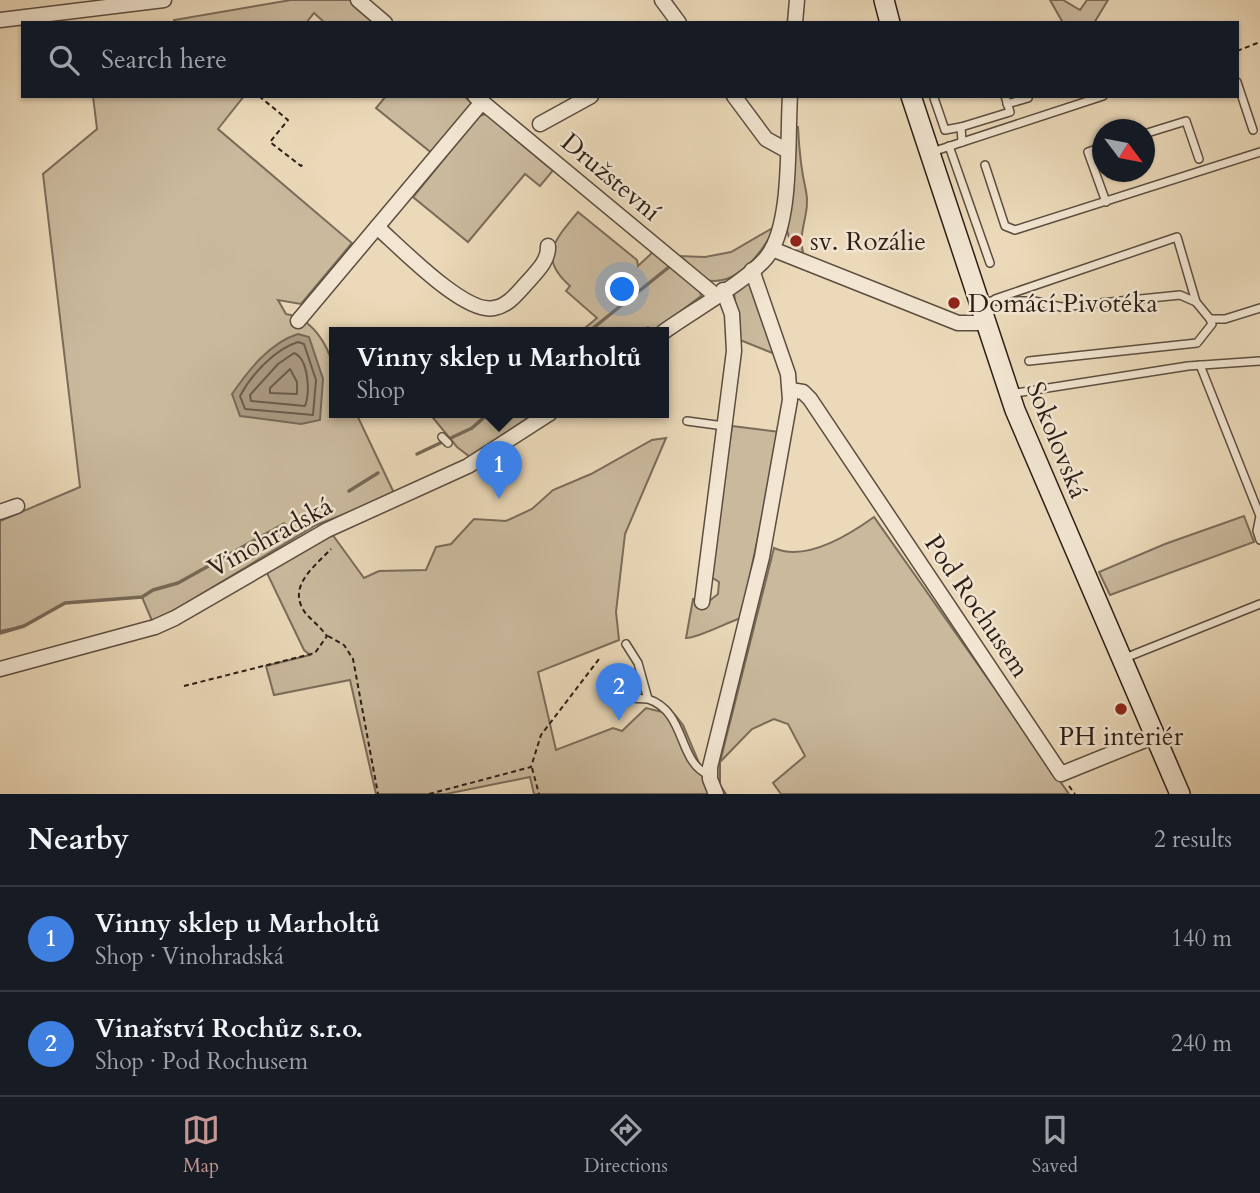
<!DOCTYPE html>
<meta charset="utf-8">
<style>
body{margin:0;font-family:Cardo,serif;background:#20242c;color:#f1f3f6}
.compass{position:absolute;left:1092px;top:119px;width:63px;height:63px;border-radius:50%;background:#171b24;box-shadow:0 2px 5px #0004;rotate:122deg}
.you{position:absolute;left:623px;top:290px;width:24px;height:24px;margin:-18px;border:5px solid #fff;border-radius:50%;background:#1a73e8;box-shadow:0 0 0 10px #1a73e833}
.badge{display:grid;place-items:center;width:46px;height:46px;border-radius:50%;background:#c59692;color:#fff;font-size:23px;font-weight:700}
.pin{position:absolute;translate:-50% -58px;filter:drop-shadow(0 2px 4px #0008)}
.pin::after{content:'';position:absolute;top:37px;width:24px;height:21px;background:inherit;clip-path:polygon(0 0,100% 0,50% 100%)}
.popup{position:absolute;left:329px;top:327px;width:340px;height:91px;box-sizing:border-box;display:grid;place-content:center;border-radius:0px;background:#171b24;filter:drop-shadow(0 2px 5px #0005);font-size:23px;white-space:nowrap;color:#9ea1a6}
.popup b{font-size:26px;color:#f1f3f6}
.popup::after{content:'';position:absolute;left:50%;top:100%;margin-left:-14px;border:14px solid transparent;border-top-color:#171b24}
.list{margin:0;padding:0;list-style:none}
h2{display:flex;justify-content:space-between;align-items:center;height:91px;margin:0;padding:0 28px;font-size:30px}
h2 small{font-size:23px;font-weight:400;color:#9ea1a6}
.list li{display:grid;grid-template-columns:46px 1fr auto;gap:21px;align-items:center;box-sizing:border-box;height:105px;padding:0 28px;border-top:2px solid #363941}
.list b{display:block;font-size:26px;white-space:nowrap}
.list p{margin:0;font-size:23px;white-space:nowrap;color:#9ea1a6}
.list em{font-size:23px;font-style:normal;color:#9ea1a6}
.icon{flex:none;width:38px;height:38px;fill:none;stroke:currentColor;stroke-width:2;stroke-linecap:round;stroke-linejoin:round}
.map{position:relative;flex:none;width:1260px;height:794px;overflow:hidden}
.search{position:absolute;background:#171b24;box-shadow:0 2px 5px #0004;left:21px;right:21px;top:21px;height:77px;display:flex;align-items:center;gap:18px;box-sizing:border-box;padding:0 24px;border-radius:0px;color:#9ea1a6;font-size:26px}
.sheet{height:301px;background:#171b24}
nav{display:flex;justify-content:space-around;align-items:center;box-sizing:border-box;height:98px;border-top:2px solid #363941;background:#171b24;font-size:19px;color:#9ea1a6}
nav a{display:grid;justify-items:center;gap:4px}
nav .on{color:#c59692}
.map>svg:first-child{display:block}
</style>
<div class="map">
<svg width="1260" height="794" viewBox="0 0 1260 794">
<rect width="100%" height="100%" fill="#ebd9b9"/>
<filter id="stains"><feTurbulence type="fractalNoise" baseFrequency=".00286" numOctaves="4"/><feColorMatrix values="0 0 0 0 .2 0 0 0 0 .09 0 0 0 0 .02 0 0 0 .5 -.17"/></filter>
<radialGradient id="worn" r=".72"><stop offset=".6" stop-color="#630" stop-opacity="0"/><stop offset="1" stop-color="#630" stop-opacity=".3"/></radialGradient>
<g fill="#cab99d" stroke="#7a6c5a" stroke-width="2">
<polygon points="291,0 354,0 382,23 325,23 314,13 306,23 174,23 174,20"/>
<polygon points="1050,0 1063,0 1080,10 1087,0 1108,0 1094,23 1063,23"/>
<path d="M93 96H244L218 129 352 243 301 304 278 300 286 314C312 318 328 344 334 369 338 382 334 400 335 413H356L395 495 316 525 153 623 142 597 65 603 24 626 0 631V521L80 487 43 174 97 129Z"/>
<polygon points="386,96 464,96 472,103 433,154 376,108"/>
<polygon points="490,113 508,133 551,169 555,168 540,186 525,174 468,242 413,197 479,116"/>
<path d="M794 127H798C799 148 802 174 806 191 811 212 797 233 803 252L798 254 792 249 787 230Z"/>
<path d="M578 212 637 260 638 266 654 251 700 291 701 296 653 332 648 327 641 333H579L597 318 566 291 570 286C537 257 555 240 578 212Z"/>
<path d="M776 226C763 251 738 287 706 280L680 256 705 257 731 252Z"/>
<polygon points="750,281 775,354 740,340 734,293"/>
<polygon points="429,413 535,413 470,457 457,447"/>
<path d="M732 426 780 432 741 618C728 622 696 639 686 638L693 599 708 602 718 594 719 582 708 575Z"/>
<path d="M666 438 625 534 616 612 619 640 538 672 556 750 613 728 622 731 646 708 675 715 683 725 702 770 720 762 774 548C805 562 849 535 874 517L1069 794H781L773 783 805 756 788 724 774 719 752 729 720 762V785L726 794H534L530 777 446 794H376L350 680 274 695 266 666 310 655 304 650 266 571 332 534 364 578 379 571 426 570 436 547 451 544 474 519 506 521 532 509 553 490 591 474 652 440Z"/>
<polygon points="1244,516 1254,542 1110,595 1099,572 1165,544"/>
</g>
<path fill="#aa9982" stroke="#776857" stroke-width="2" d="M298 334 309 337 323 379 320 420 301 424 240 416 232 394C248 371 269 343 298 334Z"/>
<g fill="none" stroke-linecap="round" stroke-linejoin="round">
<g stroke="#6a5c4c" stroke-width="2">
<path d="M298 342 304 344 316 380 313 415 245 409 240 396C251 375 275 349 298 342Z"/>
<path d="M294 353C309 359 310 393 305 406L251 401 250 395 278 364Z"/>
<polygon points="290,369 297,382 297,394 270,393 270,388"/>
</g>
<g stroke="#776857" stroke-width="3.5">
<polyline points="587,333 669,267"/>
<polyline points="417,454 472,428 489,413"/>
<polyline points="349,491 378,473"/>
<polyline points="0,633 24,626 65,603 142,597 153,590 178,583 284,524"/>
</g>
<defs>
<g id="lane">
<polyline points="1237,82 1253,130"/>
<polyline points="934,98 945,130 961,127"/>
<polyline points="1007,104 1028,98"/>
<polyline points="1144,134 1186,121 1199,159"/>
<polyline points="962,142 961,127 1010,112 1005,96"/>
<polyline points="949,146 990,263"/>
<polyline points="1102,147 1088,152 1106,202"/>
<polyline points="932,152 1103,96"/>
<polyline points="985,165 1005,226 1015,230 1260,152"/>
<polyline points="995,299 1177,237 1196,302"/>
<polyline points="991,301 1034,301 1061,307 1180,295 1196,302 1210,319 1225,319 1260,308"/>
<polyline points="1029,361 1197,343 1212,324 1210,319"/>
<polyline points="1200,365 1260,516 1257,531 1260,540"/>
<polyline points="1010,394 1188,366 1260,361"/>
<polyline points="687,421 724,426"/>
<polyline points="442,437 448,443"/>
<path d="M626 644 638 663 648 699C687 712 677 762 709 775"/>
<polyline points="1125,658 1260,604"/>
<polyline points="611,697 648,699"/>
</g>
<g id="street">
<polyline points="358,0 385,23"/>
<polyline points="662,0 679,23"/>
<polyline points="0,20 164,0"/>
<polyline points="795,23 797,0"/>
<polyline points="475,96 715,295"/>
<polyline points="734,96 766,139 786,150"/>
<polyline points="540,124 591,96"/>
<path d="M377 227C400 247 465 315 494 308 507 306 516 295 524 286 534 274 549 262 548 246"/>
<polyline points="772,249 958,323 984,323"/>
<polyline points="298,321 482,102"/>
<path d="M662 333C689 313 747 281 766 258 793 226 787 139 790 96"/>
<polyline points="790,390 803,392 810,399 1061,774 1155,736"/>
<polyline points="0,512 17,506"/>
<polyline points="702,602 734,351 732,314 723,290"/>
<polyline points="0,669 155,627 175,618 327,530 468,466 550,413"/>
<polyline points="716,794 710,779 710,767 762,557 790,400 788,374 752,270"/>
</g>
<g id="secondary">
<polyline points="884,0 890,23"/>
<polyline points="911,96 1015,410 1180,794"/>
</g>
</defs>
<use href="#lane" stroke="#5b4d3f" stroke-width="10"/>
<use href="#street" stroke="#5b4d3f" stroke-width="17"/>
<use href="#secondary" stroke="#2b1e16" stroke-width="22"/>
<g stroke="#2b1e16" stroke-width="2" stroke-dasharray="5 3.5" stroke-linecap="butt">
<polyline points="1237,51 1260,42"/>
<polyline points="259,96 288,120 270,142 301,166 303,164"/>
<polyline points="328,636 344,645 353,659 378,794"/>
<path d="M184 686 315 653 327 636C321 628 314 622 307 615 285 588 313 568 331 549"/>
<polyline points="532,768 539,794"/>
<polyline points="1069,786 1075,794"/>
<polyline points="429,794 531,767 541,735 599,659"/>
</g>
<use href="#lane" stroke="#f2e6d2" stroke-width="7"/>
<use href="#street" stroke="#f2e6d2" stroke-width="14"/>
<use href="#secondary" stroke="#f2e6d2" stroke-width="19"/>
</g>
<g fill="#8f2418" stroke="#f2e6d2" stroke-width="2.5">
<circle cx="796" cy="241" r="7"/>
<circle cx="954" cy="303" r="7"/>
<circle cx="1121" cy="709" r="7"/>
</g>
<g text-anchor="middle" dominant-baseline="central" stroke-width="5" stroke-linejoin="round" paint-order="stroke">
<g font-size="26" fill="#2b1e16" stroke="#f2e6d2">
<text transform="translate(611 177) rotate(40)">Družstevní</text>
<text transform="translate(1057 440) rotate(68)">Sokolovská</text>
<text transform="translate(270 537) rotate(-29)">Vinohradská</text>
<text transform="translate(977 606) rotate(56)">Pod Rochusem</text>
</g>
<g font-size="26" fill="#2b1e16" stroke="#f2e6d2" text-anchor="start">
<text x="810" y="241">sv. Rozálie</text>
<text x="968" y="303">Domácí Pivotéka</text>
<text x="1121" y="736" text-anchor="middle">PH interiér</text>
</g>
</g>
<rect width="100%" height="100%" filter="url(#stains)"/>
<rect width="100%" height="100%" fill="url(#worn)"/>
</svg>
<svg class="compass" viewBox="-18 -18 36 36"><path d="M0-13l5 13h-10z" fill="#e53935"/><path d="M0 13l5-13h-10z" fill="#9ea1a6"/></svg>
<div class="you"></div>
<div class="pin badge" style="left:499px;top:499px;background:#3f7fe0">1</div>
<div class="popup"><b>Vinny sklep u Marholtů</b>Shop</div>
<div class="pin badge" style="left:619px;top:721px;background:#3f7fe0">2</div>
<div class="search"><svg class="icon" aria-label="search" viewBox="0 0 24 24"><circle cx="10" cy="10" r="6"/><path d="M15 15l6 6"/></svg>Search here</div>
</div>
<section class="sheet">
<h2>Nearby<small>2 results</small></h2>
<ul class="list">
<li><span class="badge" style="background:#3f7fe0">1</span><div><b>Vinny sklep u Marholtů</b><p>Shop · Vinohradská</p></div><em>140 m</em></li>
<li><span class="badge" style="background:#3f7fe0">2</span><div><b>Vinařství Rochůz s.r.o.</b><p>Shop · Pod Rochusem</p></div><em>240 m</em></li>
</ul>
</section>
<nav>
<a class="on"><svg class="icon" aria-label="map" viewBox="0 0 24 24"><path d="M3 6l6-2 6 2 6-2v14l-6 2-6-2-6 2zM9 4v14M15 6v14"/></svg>Map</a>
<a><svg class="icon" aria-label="directions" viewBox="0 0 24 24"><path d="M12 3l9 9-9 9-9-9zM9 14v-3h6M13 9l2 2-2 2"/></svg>Directions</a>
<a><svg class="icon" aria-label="saved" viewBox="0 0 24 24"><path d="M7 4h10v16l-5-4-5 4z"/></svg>Saved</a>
</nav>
